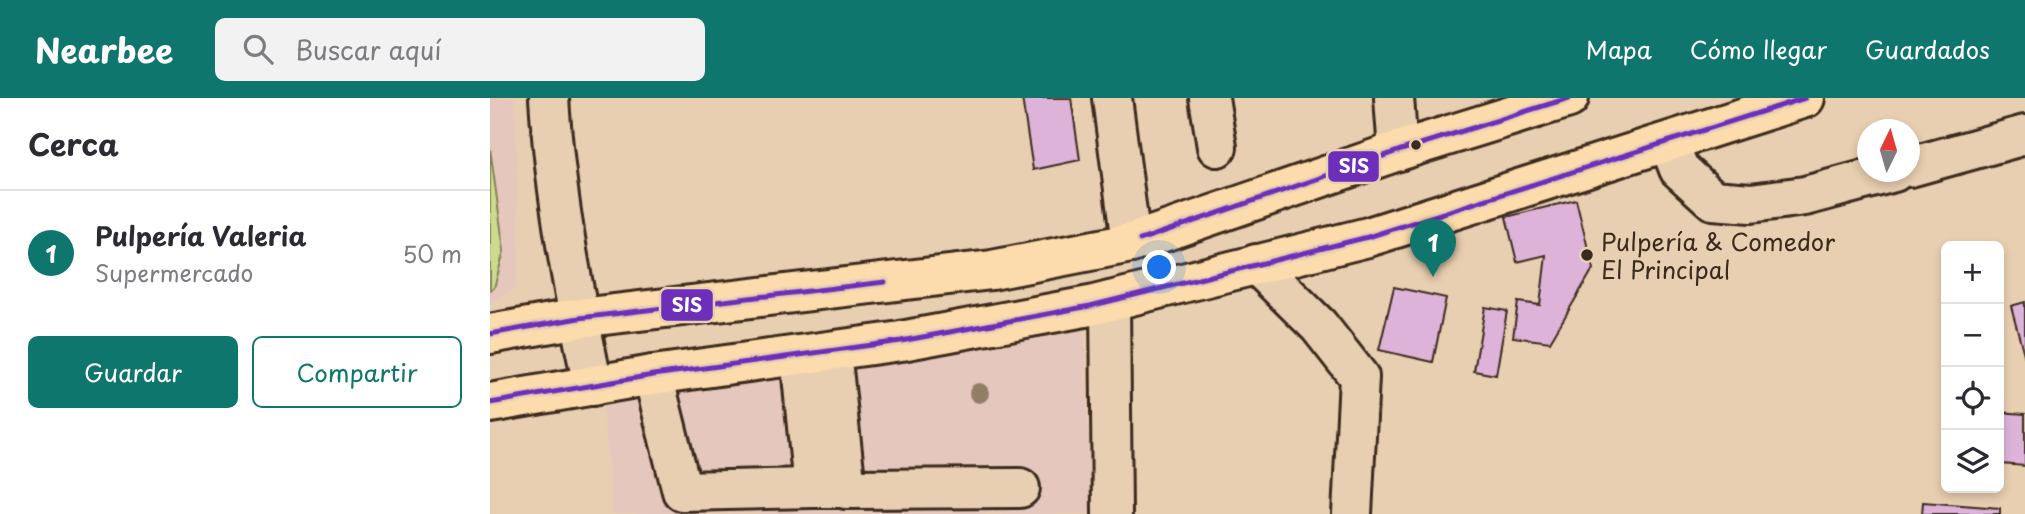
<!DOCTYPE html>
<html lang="es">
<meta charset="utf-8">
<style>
body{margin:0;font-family:"Playpen Sans",sans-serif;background:#f2f2f3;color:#2b2b33}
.controls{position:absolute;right:21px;bottom:21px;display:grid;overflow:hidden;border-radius:10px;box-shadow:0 4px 10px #0003}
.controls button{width:63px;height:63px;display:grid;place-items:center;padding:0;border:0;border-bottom:2px solid #e1e1e2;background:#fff;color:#2b2b33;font:35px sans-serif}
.compass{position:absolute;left:1367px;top:21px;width:63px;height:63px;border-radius:50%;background:#fff;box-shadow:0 4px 10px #0003;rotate:5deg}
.you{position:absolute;left:670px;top:170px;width:24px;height:24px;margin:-18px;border:5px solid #fff;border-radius:50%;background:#1a73e8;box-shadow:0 0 0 10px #1a73e833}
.badge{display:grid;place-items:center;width:46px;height:46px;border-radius:50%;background:#0f766e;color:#fff;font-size:23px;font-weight:700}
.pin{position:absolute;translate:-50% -58px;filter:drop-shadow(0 2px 4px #0008)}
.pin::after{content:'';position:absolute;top:37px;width:24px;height:21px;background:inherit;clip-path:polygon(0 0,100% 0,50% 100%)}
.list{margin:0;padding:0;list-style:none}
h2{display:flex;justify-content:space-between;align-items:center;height:91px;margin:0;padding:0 28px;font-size:30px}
h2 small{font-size:23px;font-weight:400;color:#7c7c81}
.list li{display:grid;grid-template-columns:46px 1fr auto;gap:21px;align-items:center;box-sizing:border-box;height:126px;padding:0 28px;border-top:2px solid #e1e1e2}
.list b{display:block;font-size:26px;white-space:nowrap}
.list p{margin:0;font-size:23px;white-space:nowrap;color:#7c7c81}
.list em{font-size:23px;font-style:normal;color:#7c7c81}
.actions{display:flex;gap:14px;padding:21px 28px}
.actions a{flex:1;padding:16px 0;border:2px solid #0f766e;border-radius:10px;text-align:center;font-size:24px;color:#0f766e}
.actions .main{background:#0f766e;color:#fff}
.icon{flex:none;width:38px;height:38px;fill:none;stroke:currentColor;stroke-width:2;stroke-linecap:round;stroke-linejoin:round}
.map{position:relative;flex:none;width:1535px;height:416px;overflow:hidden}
header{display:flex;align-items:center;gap:42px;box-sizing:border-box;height:98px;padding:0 35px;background:#0f766e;color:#fff}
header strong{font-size:33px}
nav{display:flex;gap:38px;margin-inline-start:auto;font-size:24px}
.search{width:490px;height:63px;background:#f2f2f3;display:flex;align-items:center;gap:18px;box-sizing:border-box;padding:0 24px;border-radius:10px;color:#7c7c81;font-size:26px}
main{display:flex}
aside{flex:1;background:#fff}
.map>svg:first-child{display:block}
</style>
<header>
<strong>Nearbee</strong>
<div class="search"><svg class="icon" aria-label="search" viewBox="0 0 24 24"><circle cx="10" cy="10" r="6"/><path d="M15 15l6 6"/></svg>Buscar aquí</div>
<nav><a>Mapa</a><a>Cómo llegar</a><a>Guardados</a></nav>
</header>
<main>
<aside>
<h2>Cerca<small></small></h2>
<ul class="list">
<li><span class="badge">1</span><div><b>Pulpería Valeria</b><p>Supermercado</p></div><em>50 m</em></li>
</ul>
<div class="actions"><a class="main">Guardar</a><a>Compartir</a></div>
</aside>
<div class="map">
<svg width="1535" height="416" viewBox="0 0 1535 416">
<rect width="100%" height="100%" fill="#e9cfb1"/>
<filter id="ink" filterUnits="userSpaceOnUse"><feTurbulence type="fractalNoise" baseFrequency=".0143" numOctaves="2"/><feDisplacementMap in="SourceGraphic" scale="14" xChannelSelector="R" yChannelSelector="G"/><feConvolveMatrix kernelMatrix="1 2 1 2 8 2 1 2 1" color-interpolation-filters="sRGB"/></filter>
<g filter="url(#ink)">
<g fill="#e5c7bd">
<polygon points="0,0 25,0 29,152 28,175 24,191 0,206"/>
<polygon points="593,209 602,416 123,416 111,286"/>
</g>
<polygon fill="#cddb8f" stroke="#848256" stroke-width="2" points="0,50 14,153 4,190 0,192"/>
<g fill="#ddb3da" stroke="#3b2a1e" stroke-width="2">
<polygon points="532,0 581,0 590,62 543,72"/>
<polygon points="1086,102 1103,171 1060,244 1023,239 1028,204 1050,207 1056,157 1027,164 1016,119"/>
<polygon points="904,189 956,200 943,264 889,252"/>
<polygon points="1535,204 1535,260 1521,208"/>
<polygon points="995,209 1017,213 1006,277 984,273"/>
<polygon points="1509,314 1535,316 1535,368 1511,366 1513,343 1509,343"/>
<polygon points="1433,404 1510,410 1510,416 1432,416"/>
</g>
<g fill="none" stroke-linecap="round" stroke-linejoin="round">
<defs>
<g id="minor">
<path d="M59 0C65 97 83 193 103 288"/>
<polyline points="622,0 641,145"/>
<polyline points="719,0 727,49"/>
<polyline points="904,0 908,53"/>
<polyline points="1179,45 1189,71 1223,102 1261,105 1315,98 1404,74"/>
<polyline points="1420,69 1535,37"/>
<polyline points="766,166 829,228 869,279 862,416"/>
<polyline points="620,203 622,416"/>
<polyline points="341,253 356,391 530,390"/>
<polyline points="310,257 323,390 350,390"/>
<polyline points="163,277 192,393 323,390"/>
</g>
<g id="major">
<polyline points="0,236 89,220 502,172 641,145 908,53 1079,0"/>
<polyline points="0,305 163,277 411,243 600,208 878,139 1315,0"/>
</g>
</defs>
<use href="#minor" stroke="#3b2a1e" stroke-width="44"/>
<use href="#major" stroke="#3b2a1e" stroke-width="44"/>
<use href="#minor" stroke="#e9cfb1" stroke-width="38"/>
<use href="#major" stroke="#fcdcac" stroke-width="38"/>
<defs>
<g id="bus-1">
<polyline points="650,142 908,53 1079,0"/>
<polyline points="0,236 89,220 395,184"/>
<polyline points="0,305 163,277 411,243 600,208 878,139 1315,0"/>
</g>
</defs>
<use href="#bus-1" stroke="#e9cfb1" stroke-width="10"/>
<use href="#bus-1" stroke="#6d2fba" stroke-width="5"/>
</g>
<circle fill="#927e66" cx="489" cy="295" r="10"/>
</g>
<g fill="#3b2a1e" stroke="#e9cfb1" stroke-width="2.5">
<circle cx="926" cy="47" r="6"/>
<circle cx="1097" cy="157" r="7"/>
</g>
<g text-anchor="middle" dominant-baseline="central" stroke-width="6" stroke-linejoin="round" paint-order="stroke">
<g font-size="24" fill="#3b2a1e" stroke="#e9cfb1" text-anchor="start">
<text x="1111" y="143">Pulpería &amp; Comedor<tspan x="1111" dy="28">El Principal</tspan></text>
</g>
</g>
<g stroke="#e9cfb1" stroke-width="2.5">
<rect x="837" y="52" width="53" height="33" rx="7" fill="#6d2fba"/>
<rect x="170" y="190" width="54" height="34" rx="7" fill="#6d2fba"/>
</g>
<g font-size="19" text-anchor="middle" font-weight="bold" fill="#fff">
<text x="864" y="75">SIS</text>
<text x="197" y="214">SIS</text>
</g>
</svg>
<div class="controls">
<button>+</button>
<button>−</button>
<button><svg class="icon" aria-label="locate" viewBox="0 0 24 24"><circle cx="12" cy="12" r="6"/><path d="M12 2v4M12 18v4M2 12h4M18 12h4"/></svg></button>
<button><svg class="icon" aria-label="layers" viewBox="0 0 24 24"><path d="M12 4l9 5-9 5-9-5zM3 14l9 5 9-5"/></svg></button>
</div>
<svg class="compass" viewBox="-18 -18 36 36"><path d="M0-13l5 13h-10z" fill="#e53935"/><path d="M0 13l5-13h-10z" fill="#7c7c81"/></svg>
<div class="you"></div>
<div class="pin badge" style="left:943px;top:179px">1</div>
</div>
</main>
